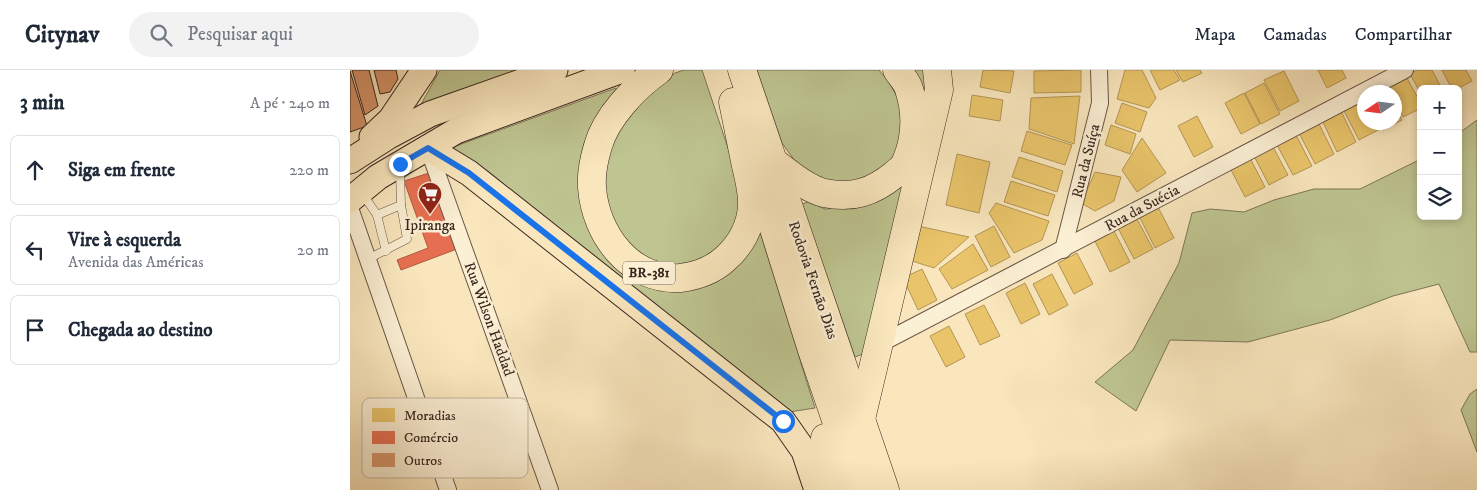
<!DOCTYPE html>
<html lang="pt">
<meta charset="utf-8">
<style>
body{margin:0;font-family:"IM FELL DW Pica",serif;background:#f2f2f3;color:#1f2937}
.controls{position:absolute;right:15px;top:15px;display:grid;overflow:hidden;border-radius:8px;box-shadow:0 2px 8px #0003}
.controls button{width:45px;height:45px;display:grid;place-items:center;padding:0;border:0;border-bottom:1px solid #e0e1e3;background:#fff;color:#1f2937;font:25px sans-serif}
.compass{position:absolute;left:1007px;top:15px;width:45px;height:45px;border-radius:50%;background:#fff;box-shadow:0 2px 8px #0003;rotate:257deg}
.stop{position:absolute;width:15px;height:15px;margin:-11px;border:4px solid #1a73e8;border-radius:50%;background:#fff}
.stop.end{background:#1a73e8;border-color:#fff;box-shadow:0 1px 5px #0008}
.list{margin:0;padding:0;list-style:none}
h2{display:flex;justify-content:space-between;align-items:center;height:65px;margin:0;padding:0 20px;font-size:21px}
h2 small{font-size:16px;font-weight:400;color:#747a83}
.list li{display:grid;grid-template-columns:32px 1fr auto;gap:15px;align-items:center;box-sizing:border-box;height:70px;margin:0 10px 10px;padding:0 10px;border:1px solid #e0e1e3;border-radius:8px}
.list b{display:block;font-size:19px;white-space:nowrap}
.list p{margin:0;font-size:16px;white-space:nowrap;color:#747a83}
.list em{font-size:16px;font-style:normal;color:#747a83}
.icon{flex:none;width:28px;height:28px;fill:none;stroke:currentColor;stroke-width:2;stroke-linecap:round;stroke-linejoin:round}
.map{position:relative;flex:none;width:1127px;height:420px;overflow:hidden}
header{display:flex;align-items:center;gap:30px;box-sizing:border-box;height:70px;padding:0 25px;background:#fff;border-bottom:1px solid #e0e1e3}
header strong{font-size:24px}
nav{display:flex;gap:28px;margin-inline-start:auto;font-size:18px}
.search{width:350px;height:45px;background:#f2f2f3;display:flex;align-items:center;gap:12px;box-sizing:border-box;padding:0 18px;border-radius:28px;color:#747a83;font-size:19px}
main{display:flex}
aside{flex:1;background:#fff}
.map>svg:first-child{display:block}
</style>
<header>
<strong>Citynav</strong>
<div class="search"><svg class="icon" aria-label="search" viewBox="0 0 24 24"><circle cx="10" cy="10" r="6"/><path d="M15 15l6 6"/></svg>Pesquisar aqui</div>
<nav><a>Mapa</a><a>Camadas</a><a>Compartilhar</a></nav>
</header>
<main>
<aside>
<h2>3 min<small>A pé · 240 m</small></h2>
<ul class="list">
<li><svg class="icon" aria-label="ahead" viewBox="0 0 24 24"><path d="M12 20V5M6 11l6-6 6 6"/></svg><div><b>Siga em frente</b></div><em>220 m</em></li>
<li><svg class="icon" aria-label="left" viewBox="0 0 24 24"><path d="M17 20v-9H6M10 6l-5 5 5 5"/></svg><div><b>Vire à esquerda</b><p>Avenida das Américas</p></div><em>20 m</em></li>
<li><svg class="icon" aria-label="arrive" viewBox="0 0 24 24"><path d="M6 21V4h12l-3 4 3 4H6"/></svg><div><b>Chegada ao destino</b></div></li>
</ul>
</aside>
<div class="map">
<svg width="1127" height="420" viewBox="0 0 1127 420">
<rect width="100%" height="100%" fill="#f9e6bd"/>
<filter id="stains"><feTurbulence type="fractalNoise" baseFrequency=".004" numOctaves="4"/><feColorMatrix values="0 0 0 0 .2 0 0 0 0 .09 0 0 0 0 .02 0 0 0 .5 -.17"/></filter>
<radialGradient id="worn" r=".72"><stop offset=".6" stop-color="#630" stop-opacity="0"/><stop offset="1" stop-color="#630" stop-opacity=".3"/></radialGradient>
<g fill="#bec591" stroke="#7c7658">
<polygon points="90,0 175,0 69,38"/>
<polygon points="334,0 352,0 388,108 390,136 387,150 382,163 363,184 337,195 309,194 284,181 264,154 257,135 254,116 255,97 260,78 269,61 284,39 303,19 325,3"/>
<polygon points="407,0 529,0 539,12 551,34 554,53 548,81 538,95 504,113 484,112 460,104 445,91 432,73"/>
<polygon points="559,0 580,0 581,23 565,104 513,284 505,287 452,134 458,132 475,139 514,136 529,130 555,113 565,93 574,36"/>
<path d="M266 18 267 24C261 31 253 38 247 47 238 59 232 77 230 93 229 100 231 108 231 116 232 124 231 134 233 142 236 155 242 166 249 177 291 243 379 233 410 162L465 338 439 342 184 143C160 121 137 94 106 84L103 77Z"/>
<polygon points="1127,50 1127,282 1120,282 1089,214 1043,226 980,250 898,272 820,270 786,341 745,312 783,280 829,193 842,143 860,139 894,142 924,130 964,119 1010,119 1071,89 1071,146 1108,146 1108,64"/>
<polygon points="1127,319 1127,382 1111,340 1120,324"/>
</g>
<g fill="#e9c46a" stroke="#b49554">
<polygon points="633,0 664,1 660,23 630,17"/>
<polygon points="731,0 731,22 684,23 684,1"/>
<polygon points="775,0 792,0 806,28 799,38 767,29"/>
<polygon points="800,0 824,0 830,10 810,20"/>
<polygon points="826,0 850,0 852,3 833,12"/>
<polygon points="968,0 992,0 996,8 977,18"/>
<polygon points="1067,0 1082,0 1092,19 1071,19 1071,24 1060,4"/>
<polygon points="1092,0 1116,0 1122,11 1107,19 1102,19"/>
<polygon points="934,1 949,31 930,41 914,10"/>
<polygon points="1056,6 1071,34 1071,38 1053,47 1044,30 1044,22 1041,22 1037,16"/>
<polygon points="914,13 930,44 911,54 895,23"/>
<polygon points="894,23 910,54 891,64 875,33"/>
<polygon points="622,25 653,30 650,51 619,46"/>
<polygon points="730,26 724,74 679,59 681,28"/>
<polygon points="1013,30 1014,33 1014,52 1024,52 1028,60 1009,70 993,39"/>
<polygon points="772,33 797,42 790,62 765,53"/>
<polygon points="1044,36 1052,50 1033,60 1029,52 1044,52"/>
<polygon points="991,41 1006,72 987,82 972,50"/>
<polygon points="847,46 863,77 844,87 828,56"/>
<polygon points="969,54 984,84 965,94 949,63"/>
<polygon points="761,55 786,64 780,84 755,75"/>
<polygon points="677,61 722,75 715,95 671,81"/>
<polygon points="946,65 962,96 943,105 927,75"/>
<polygon points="792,68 816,103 787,122 772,100"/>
<polygon points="922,75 938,105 919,115 903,84"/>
<polygon points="607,84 640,92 629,143 596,135"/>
<polygon points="899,86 915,117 895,127 879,96"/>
<polygon points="669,87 713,101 707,122 662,107"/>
<polygon points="745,102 771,107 764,131 745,141 731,133"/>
<polygon points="661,111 705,125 698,146 654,132"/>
<polygon points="646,133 699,151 692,170 664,183 639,143"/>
<polygon points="808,137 824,168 805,178 789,146"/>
<polygon points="787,149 803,179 784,189 768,158"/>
<polygon points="568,156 619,167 584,198 562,191"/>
<polygon points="644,156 660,187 641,197 625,166"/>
<polygon points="764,161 780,192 760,202 745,171"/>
<polygon points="623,174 638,200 602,219 589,199"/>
<polygon points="727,183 743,214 724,224 708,193"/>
<polygon points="572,199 587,230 568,240 553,208"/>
<polygon points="702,204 718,235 699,245 683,214"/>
<polygon points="675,213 690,244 671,254 656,223"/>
<polygon points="634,235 650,266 630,275 615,244"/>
<polygon points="599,256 615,287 596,297 580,266"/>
</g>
<polygon fill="#e76f51" stroke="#b35942" points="79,103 107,179 51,200 47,190 78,178 54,111"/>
<g fill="#d7956a" stroke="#39261f">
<polygon points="2,0 19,0 28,36 15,45"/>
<polygon points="24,0 46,0 48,9 40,22 30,24"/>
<polygon points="0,1 17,56 0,62"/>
</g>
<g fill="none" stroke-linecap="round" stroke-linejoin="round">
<defs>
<g id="service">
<polyline points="12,123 27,145 51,135 50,99"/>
<polyline points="27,145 36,181"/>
<polyline points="18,189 57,169 51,135"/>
</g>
<g id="minor">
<polyline points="78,78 200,420"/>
<polyline points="0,138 98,420"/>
<polyline points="713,180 750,33 749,0"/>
<polyline points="528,275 1055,0"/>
</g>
<g id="primary">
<polyline points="22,67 41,49 74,0"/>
<polyline points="78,78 119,103 433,351 454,381 467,420"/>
<polyline points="0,91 39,66 80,44 205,0"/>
<polyline points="0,130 28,107 106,61 272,0"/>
</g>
<g id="motorway">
<path d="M309 0C285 17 256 47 248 76 244 89 241 103 242 117 245 164 280 211 330 208 347 206 363 200 375 189 390 176 401 157 402 136 403 121 398 106 395 91 391 71 387 52 383 32"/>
<polyline points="392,0 535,420"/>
<path d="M422 91C438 102 455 118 474 123 503 129 523 122 545 104 548 101 553 98 555 94 566 70 567 44 559 19 557 12 551 6 547 0"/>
<polyline points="408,108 462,280 510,420"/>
<polyline points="511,349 589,20 587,0"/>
<polyline points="475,368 484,407 485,420"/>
</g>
</defs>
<use href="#service" stroke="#695646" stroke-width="9"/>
<use href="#minor" stroke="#695646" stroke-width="18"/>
<use href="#primary" stroke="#39261f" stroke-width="27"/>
<use href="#motorway" stroke="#39261f" stroke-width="29"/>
<use href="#service" stroke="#fbefd4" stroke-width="8"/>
<use href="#minor" stroke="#fbefd4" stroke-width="16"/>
<use href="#primary" stroke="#f9e6bd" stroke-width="25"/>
<use href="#motorway" stroke="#f9e6bd" stroke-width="28"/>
</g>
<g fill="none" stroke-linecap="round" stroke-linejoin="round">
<polyline stroke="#1a73e8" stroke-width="6" points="50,94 78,78 119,103 433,351"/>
</g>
<defs>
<symbol id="supermarket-pin" viewBox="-11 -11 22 30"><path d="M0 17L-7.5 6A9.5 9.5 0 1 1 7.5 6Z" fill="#8f2418" stroke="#fbefd4"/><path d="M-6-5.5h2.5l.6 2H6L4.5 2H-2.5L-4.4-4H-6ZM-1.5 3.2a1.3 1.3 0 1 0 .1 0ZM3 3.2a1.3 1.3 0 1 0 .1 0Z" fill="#fff"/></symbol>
</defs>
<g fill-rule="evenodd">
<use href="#supermarket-pin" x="66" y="110" width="28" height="38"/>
</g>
<g text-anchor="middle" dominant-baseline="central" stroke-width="5" stroke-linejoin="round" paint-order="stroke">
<rect fill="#fbefd4" stroke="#736255" stroke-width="1" x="273" y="191.5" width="52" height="23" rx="4"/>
<g font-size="14" font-weight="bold" fill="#39261f">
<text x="299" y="203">BR-381</text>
</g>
<g font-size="15" fill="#39261f" stroke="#fbefd4">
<text transform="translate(736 91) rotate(-76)">Rua da Suíça</text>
<text transform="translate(792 138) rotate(-28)">Rua da Suécia</text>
<text transform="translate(463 210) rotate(71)">Rodovia Fernão Dias</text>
<text transform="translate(139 249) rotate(70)">Rua Wilson Haddad</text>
</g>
<g font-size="15" fill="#39261f" stroke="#fbefd4">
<text x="80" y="155">Ipiranga</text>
</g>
</g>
<rect x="12" y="328" width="166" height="80" rx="8" fill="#fbefd4" stroke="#c1b39e" stroke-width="1"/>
<rect x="22" y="338" width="23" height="14" fill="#e9c46a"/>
<rect x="22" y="361" width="23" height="13" fill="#e76f51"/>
<rect x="22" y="383" width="23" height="14" fill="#d7956a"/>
<g font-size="14" fill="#39261f">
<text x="54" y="350">Moradias</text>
<text x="54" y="372">Comércio</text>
<text x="54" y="395">Outros</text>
</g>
<rect width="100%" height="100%" filter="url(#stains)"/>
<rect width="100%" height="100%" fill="url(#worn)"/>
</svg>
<div class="controls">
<button>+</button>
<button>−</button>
<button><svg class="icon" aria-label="layers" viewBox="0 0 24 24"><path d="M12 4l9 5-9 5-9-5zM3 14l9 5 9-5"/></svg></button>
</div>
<svg class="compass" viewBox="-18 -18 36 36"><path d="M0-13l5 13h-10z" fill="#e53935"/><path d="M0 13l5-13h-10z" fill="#747a83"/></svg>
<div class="stop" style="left:433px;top:351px"></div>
<div class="stop end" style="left:50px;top:94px"></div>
</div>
</main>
